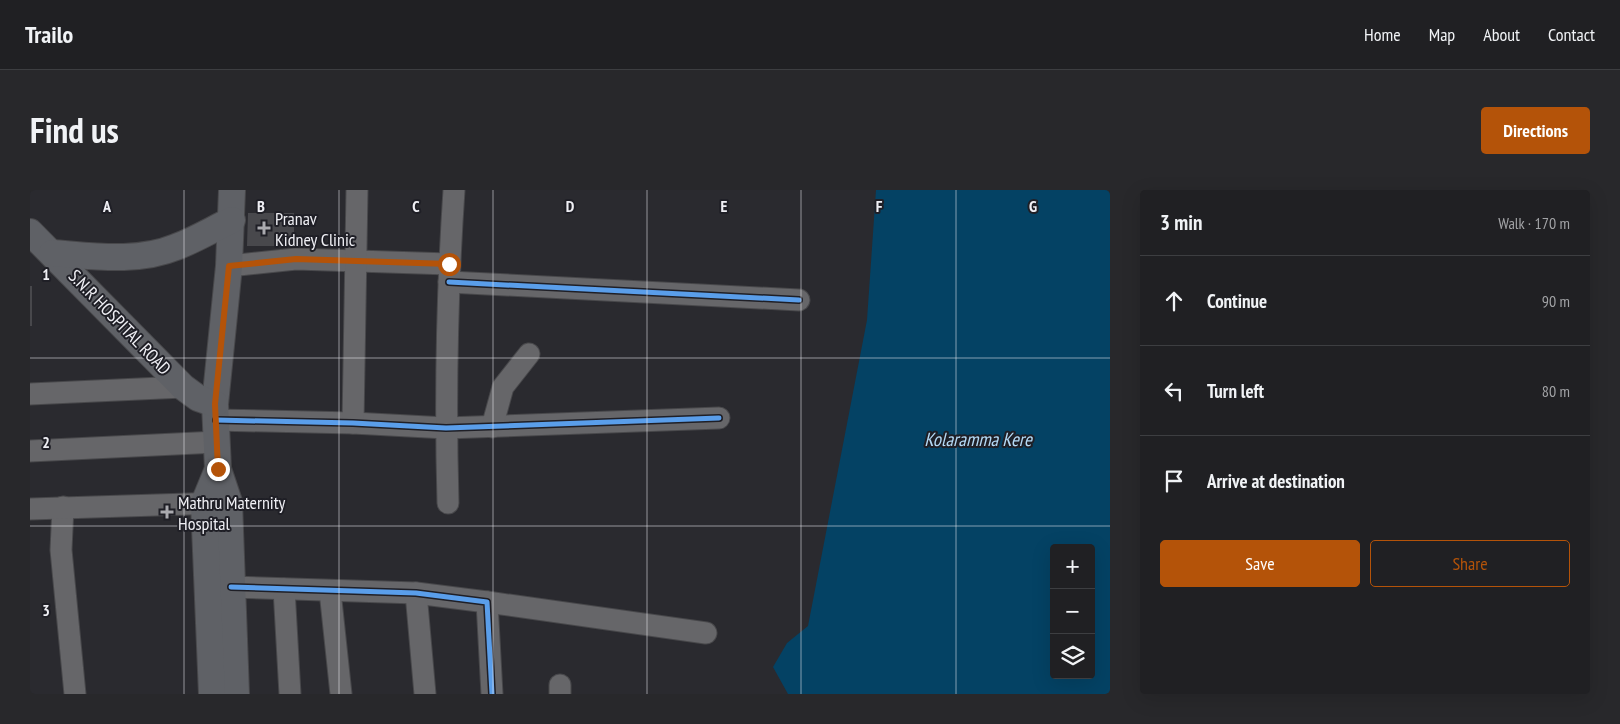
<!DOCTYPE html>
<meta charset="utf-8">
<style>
body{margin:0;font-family:"PT Sans Narrow",sans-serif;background:#28282b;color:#f1f3f6}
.controls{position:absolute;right:15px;bottom:15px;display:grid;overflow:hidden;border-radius:5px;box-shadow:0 5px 20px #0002}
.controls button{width:45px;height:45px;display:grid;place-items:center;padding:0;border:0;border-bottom:1px solid #3d3e41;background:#202023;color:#f1f3f6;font:25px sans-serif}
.stop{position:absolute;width:15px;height:15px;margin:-11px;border:4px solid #b45309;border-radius:50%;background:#fff}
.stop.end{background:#b45309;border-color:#fff;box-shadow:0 1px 5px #0008}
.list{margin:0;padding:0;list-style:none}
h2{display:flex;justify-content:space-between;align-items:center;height:65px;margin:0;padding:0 20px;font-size:21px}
h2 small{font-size:16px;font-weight:400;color:#a2a3a6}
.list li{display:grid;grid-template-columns:32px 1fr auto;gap:15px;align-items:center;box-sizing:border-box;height:90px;padding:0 20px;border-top:1px solid #3d3e41}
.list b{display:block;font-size:19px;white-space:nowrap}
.list em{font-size:16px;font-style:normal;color:#a2a3a6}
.actions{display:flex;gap:10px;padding:15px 20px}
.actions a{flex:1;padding:11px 0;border:1px solid #b45309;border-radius:5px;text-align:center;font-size:18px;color:#b45309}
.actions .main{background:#b45309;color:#fff}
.icon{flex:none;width:28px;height:28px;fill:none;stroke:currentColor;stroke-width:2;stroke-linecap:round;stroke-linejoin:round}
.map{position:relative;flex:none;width:1080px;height:504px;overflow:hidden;border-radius:5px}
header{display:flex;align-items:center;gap:30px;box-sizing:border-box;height:70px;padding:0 25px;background:#202023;border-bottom:1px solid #3d3e41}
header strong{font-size:24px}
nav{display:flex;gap:28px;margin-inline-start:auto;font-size:18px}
.intro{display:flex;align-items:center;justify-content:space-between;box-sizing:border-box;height:120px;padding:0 30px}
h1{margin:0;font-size:35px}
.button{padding:12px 22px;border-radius:5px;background:#b45309;color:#fff;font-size:18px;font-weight:700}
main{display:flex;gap:30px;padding:0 30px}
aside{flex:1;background:#202023;border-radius:5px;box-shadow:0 5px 20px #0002}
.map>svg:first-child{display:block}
</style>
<header>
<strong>Trailo</strong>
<nav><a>Home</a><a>Map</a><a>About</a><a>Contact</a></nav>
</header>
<div class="intro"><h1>Find us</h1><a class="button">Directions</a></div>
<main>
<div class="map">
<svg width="1080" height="504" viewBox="0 0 1080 504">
<rect width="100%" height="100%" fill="#2a2a2f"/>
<path fill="#044264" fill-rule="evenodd" d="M846 0H1080V504H758L743 477 757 453 778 436 837 130ZM1024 358H1061V485H1024Z"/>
<g fill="#48484c">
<polygon points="218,23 264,23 264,56 217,56"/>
<rect x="0" y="96" width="2" height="40"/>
</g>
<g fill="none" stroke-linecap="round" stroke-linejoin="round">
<defs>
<g id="minor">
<polyline points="199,76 266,69 419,74"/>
<polyline points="419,92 769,110"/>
<polyline points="0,204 153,197"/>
<polyline points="186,230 323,233 416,238 689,228"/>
<polyline points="323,233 327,0"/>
<polyline points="462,237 473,197 499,164"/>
<polyline points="0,261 187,252"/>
<path d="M418 313C415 208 417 104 424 0"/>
<polyline points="33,317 31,360 45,504"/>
<polyline points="0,319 190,313"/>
<polyline points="201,397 386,403 457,412 462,504"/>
<polyline points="254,399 260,504"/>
<polyline points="300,401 311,504"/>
<polyline points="386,403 395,504"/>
<polyline points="457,412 676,443"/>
<polyline points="530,495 530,504"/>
</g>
<g id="major">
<polyline points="202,0 199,76 185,214 188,279 199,312 206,504"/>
<polyline points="0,42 153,197 168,208 185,214"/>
<path d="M22 63C63 66 107 73 146 57 165 50 183 39 202 30"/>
<polyline points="182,504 174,313 188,279"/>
</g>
</defs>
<use href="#minor" stroke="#48484b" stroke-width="23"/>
<use href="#major" stroke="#48484b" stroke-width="28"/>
<use href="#minor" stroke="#666669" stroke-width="21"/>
<use href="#major" stroke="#5f6166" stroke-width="26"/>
<defs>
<g id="cycleway">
<polyline points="419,92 769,110"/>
<polyline points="186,230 323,233 416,238 689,228"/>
<polyline points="201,397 386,403 457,412 462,504"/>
</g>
</defs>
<use href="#cycleway" stroke="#1f1f26" stroke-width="8"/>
<use href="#cycleway" stroke="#5a9eea" stroke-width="5"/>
</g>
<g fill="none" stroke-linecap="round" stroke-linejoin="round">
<polyline stroke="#b45309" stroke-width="6" points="188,279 185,214 199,76 266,69 419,74"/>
</g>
<path fill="none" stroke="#efeff4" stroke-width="1" stroke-opacity="0.55" d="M154 0V504M309 0V504M463 0V504M617 0V504M771 0V504M926 0V504M0 168H1080M0 336H1080"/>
<g fill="#aaaaaf" stroke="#1f1f26" stroke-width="2">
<path d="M231.5 30.5h5v5h5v5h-5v5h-5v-5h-5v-5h5z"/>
<path d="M134.5 314.5h5v5h5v5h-5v5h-5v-5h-5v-5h5z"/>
</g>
<g text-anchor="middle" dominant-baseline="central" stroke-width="4" stroke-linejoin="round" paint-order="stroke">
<g font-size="18" fill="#efeff4" stroke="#1f1f26" text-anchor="start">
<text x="245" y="28">Pranav<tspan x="245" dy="21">Kidney Clinic</tspan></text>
<text x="148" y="312">Mathru Maternity<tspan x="148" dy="21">Hospital</tspan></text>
</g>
<g font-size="18" fill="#efeff4" stroke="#1f1f26">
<text transform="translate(90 132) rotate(46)">S.N.R HOSPITAL ROAD</text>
</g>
<g font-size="19" font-style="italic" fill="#b4daf6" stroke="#1f1f26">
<text x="948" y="249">Kolaramma Kere</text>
</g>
</g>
<g font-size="16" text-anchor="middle" font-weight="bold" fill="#efeff4" stroke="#1f1f26" stroke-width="4" stroke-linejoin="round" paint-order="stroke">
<text x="77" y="22">A</text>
<text x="231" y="22">B</text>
<text x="386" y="22">C</text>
<text x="540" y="22">D</text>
<text x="694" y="22">E</text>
<text x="849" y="22">F</text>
<text x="1003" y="22">G</text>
<text x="16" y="90">1</text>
<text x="16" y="258">2</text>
<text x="16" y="426">3</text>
</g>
</svg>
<div class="controls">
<button>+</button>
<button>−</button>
<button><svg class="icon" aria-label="layers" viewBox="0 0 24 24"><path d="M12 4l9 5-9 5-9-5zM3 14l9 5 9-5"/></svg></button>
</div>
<div class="stop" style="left:419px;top:74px"></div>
<div class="stop end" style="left:188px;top:279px"></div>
</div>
<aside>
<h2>3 min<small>Walk · 170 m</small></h2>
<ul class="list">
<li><svg class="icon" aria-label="ahead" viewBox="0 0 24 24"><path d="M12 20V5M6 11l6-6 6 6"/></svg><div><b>Continue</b></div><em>90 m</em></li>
<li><svg class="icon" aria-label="left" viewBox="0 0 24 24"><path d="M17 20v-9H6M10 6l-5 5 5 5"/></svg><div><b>Turn left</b></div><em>80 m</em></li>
<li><svg class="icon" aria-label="arrive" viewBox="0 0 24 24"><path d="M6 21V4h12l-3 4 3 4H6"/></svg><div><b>Arrive at destination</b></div></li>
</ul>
<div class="actions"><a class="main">Save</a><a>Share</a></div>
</aside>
</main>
